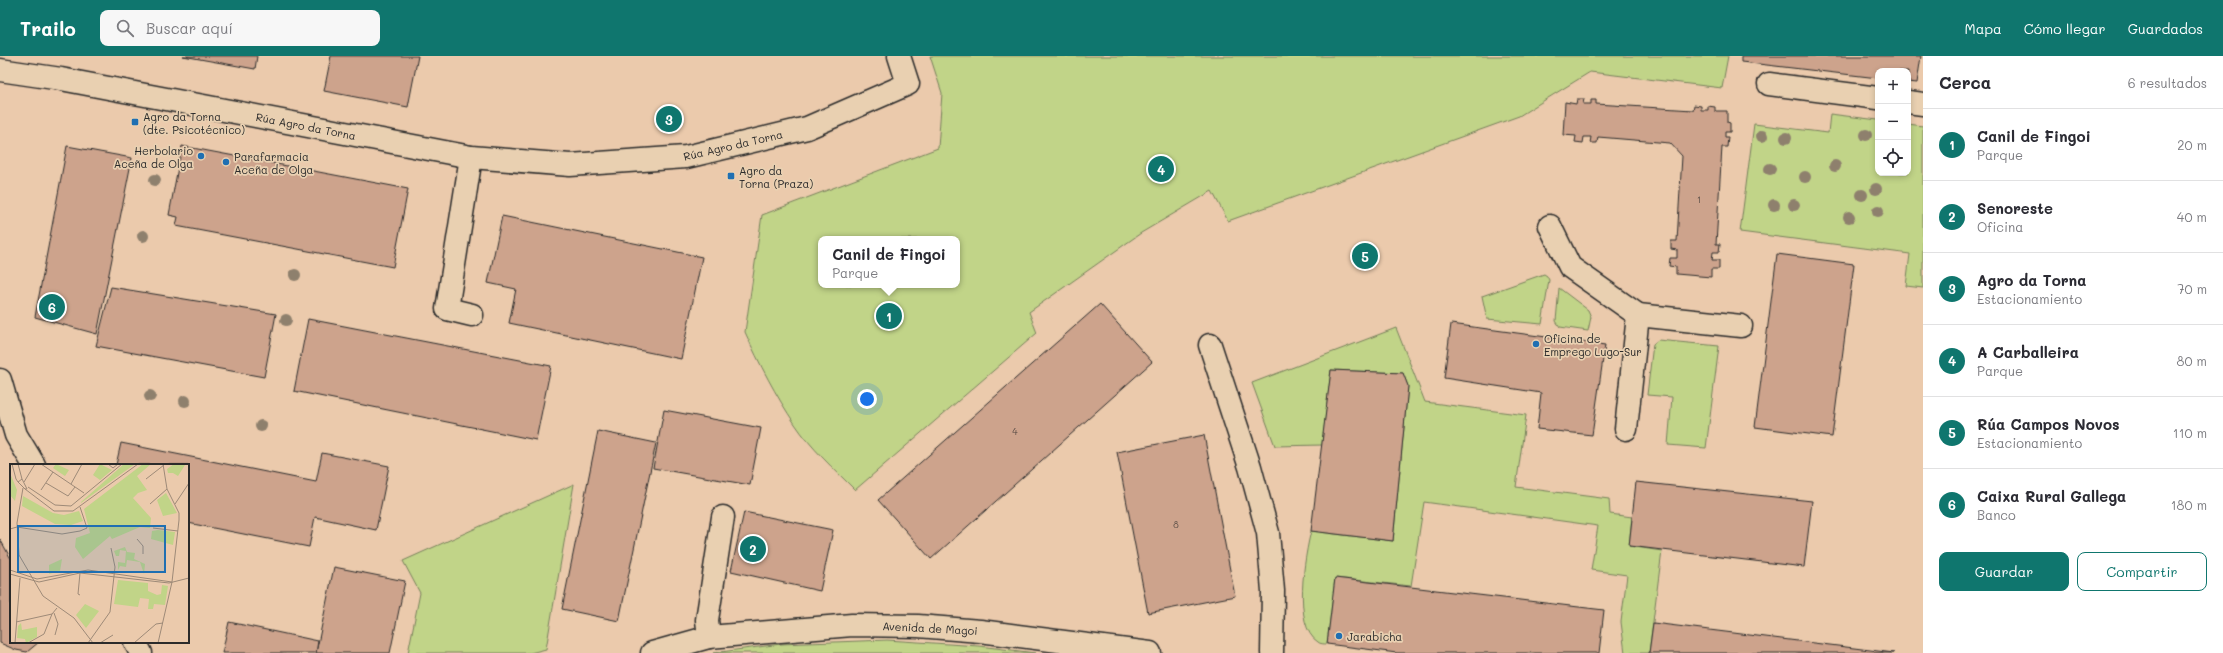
<!DOCTYPE html>
<html lang="es">
<meta charset="utf-8">
<style>
body{margin:0;font-family:Mali,sans-serif;background:#f7f7f7;color:#2b2b33}
.controls{position:absolute;right:12px;top:12px;display:grid;overflow:hidden;border-radius:8px;box-shadow:0 2px 6px #0003}
.controls button{width:36px;height:36px;display:grid;place-items:center;padding:0;border:0;border-bottom:1px solid #e1e1e2;background:#fff;color:#2b2b33;font:20px sans-serif}
.you{position:absolute;left:867px;top:343px;width:14px;height:14px;margin:-10px;border:3px solid #fff;border-radius:50%;background:#1a73e8;box-shadow:0 0 0 6px #1a73e833}
.badge{display:grid;place-items:center;width:26px;height:26px;border-radius:50%;background:#0f766e;color:#fff;font-size:13px;font-weight:700}
.pin{position:absolute;translate:-50% -50%;border:2px solid #fff;box-shadow:0 1px 4px #0006}
.popup{position:absolute;left:818px;top:180px;width:142px;height:52px;box-sizing:border-box;display:grid;place-content:center;border-radius:8px;background:#fff;filter:drop-shadow(0 1px 3px #0005);font-size:13px;white-space:nowrap;color:#7c7c81}
.popup b{font-size:15px;color:#2b2b33}
.popup::after{content:'';position:absolute;left:50%;top:100%;margin-left:-8px;border:8px solid transparent;border-top-color:#fff}
.list{margin:0;padding:0;list-style:none}
h2{display:flex;justify-content:space-between;align-items:center;height:52px;margin:0;padding:0 16px;font-size:17px}
h2 small{font-size:13px;font-weight:400;color:#7c7c81}
.list li{display:grid;grid-template-columns:26px 1fr auto;gap:12px;align-items:center;box-sizing:border-box;height:72px;padding:0 16px;border-top:1px solid #e1e1e2}
.list b{display:block;font-size:15px;white-space:nowrap}
.list p{margin:0;font-size:13px;white-space:nowrap;color:#7c7c81}
.list em{font-size:13px;font-style:normal;color:#7c7c81}
.actions{display:flex;gap:8px;padding:12px 16px}
.actions a{flex:1;padding:9px 0;border:1px solid #0f766e;border-radius:8px;text-align:center;font-size:14px;color:#0f766e}
.actions .main{background:#0f766e;color:#fff}
.icon{flex:none;width:22px;height:22px;fill:none;stroke:currentColor;stroke-width:2;stroke-linecap:round;stroke-linejoin:round}
.map{position:relative;flex:none;width:1923px;height:597px;overflow:hidden}
header{display:flex;align-items:center;gap:24px;box-sizing:border-box;height:56px;padding:0 20px;background:#0f766e;color:#fff}
header strong{font-size:19px}
nav{display:flex;gap:22px;margin-inline-start:auto;font-size:14px}
.search{width:280px;height:36px;background:#f7f7f7;display:flex;align-items:center;gap:10px;box-sizing:border-box;padding:0 14px;border-radius:8px;color:#7c7c81;font-size:15px}
main{display:flex}
aside{flex:1;background:#fff}
.map>svg:first-child{display:block}
</style>
<header>
<strong>Trailo</strong>
<div class="search"><svg class="icon" aria-label="search" viewBox="0 0 24 24"><circle cx="10" cy="10" r="6"/><path d="M15 15l6 6"/></svg>Buscar aquí</div>
<nav><a>Mapa</a><a>Cómo llegar</a><a>Guardados</a></nav>
</header>
<main>
<div class="map">
<svg width="1923" height="597" viewBox="0 0 1923 597">
<rect width="100%" height="100%" fill="#ebcaac"/>
<filter id="ink" filterUnits="userSpaceOnUse"><feTurbulence type="fractalNoise" baseFrequency=".025" numOctaves="2"/><feDisplacementMap in="SourceGraphic" scale="8" xChannelSelector="R" yChannelSelector="G"/><feConvolveMatrix kernelMatrix="1 2 1 2 8 2 1 2 1" color-interpolation-filters="sRGB"/></filter>
<g filter="url(#ink)">
<g fill="#c1d488" stroke="#76805a" fill-rule="evenodd">
<path d="M930 0H1728L1722 32 1590 16 1519 60 1228 165 1212 135 1141 177 1029 256 1037 277 855 434C834 413 811 392 795 368 776 340 759 307 745 276L762 159 938 92 942 37ZM821 183H957V229H821Z"/>
<polygon points="1830,58 1878,64 1878,117 1908,117 1908,68 1923,70 1923,232 1906,230 1910,198 1740,176 1754,68 1828,77"/>
<polygon points="1544,218 1547,220 1549,224 1542,268 1487,263 1482,240"/>
<polygon points="1559,232 1588,254 1591,261 1588,275 1560,271 1556,265"/>
<path d="M1396 272 1425 346 1526 359 1516 431 1609 443 1610 458 1632 461 1629 490 1662 495 1649 597H1625L1621 566 1627 519 1591 514 1598 470 1424 446 1411 530 1335 522 1327 588C1324 588 1320 588 1318 586 1292 570 1305 499 1311 475L1393 485 1408 330 1403 317 1331 314 1322 389 1275 390 1252 327Z"/>
<polygon points="1658,284 1719,290 1706,392 1668,389 1672,341 1647,339 1653,288"/>
<polygon points="574,428 546,593 530,597 408,597 420,537 403,505"/>
<polygon points="887,584 979,590 1036,597 713,597 781,588"/>
</g>
<g fill="#cda38c" stroke="#2b2b2b">
<polygon points="183,0 257,0 255,13"/>
<polygon points="331,0 418,0 408,51 324,35"/>
<polygon points="1741,0 1921,0 1917,27 1908,26 1908,15 1878,15 1878,22 1741,6"/>
<polygon points="1577,43 1584,43 1583,48 1591,48 1591,44 1596,44 1596,48 1693,54 1694,49 1701,50 1701,54 1708,54 1708,50 1715,51 1715,55 1727,55 1727,66 1730,67 1730,76 1725,76 1725,81 1728,81 1727,91 1722,91 1716,188 1720,188 1719,196 1713,196 1712,204 1719,204 1719,213 1711,213 1711,221 1676,218 1676,211 1669,210 1670,202 1677,202 1677,194 1671,193 1671,185 1677,185 1682,100 1670,87 1598,81 1597,87 1590,87 1591,81 1584,81 1583,87 1575,86 1576,80 1563,79 1565,46 1576,48"/>
<polygon points="67,90 132,102 97,278 35,261"/>
<polygon points="182,90 408,133 393,211 176,170 178,161 169,159"/>
<polygon points="502,160 702,201 681,303 509,267 516,233 488,227"/>
<polygon points="1777,198 1854,208 1832,381 1755,371"/>
<polygon points="111,231 276,258 264,321 96,290"/>
<polygon points="1100,248 1152,306 931,503 878,444"/>
<polygon points="308,263 551,310 536,384 294,335"/>
<polygon points="1451,268 1605,289 1592,379 1537,373 1541,337 1444,322"/>
<polygon points="1331,314 1403,317 1408,330 1393,485 1311,475"/>
<polygon points="664,354 761,372 750,429 653,412"/>
<polygon points="598,375 656,387 619,565 562,553"/>
<polygon points="1204,379 1235,540 1148,557 1117,396"/>
<polygon points="121,387 316,426 322,397 389,410 376,474 315,461 309,491 188,467 188,409 116,409"/>
<polygon points="1636,426 1812,445 1804,511 1629,490"/>
<polygon points="744,456 833,474 820,535 731,515"/>
<polygon points="0,483 11,503 11,586 39,586 27,596 16,594 0,587"/>
<polygon points="334,511 405,525 390,597 316,597"/>
<polygon points="1335,522 1604,554 1599,597 1397,597 1327,588"/>
<polygon points="229,566 318,585 316,597 222,597"/>
<polygon points="1653,567 1894,597 1649,597"/>
</g>
<g fill="none" stroke-linecap="round" stroke-linejoin="round">
<defs>
<g id="minor">
<polyline points="0,14 61,23 471,101 570,109 686,101 807,72 908,28 899,0"/>
<polyline points="1769,28 1878,42"/>
<polyline points="1908,46 1923,48"/>
<polyline points="471,101 447,253 472,259"/>
<polyline points="1550,170 1570,211 1638,259 1626,373"/>
<polyline points="1638,259 1741,270"/>
<polyline points="1210,289 1250,411 1268,477 1273,535 1272,597"/>
<polyline points="0,324 16,379 34,409"/>
<polyline points="709,581 707,564 723,461"/>
<polyline points="135,586 141,597"/>
<polyline points="652,597 709,581 852,569 918,570 980,575 1150,597"/>
</g>
</defs>
<use href="#minor" stroke="#2b2b2b" stroke-width="25"/>
<use href="#minor" stroke="#e9d0b1" stroke-width="22"/>
</g>
<g fill="#8e806d">
<circle cx="1866" cy="79" r="6"/>
<circle cx="1762" cy="80" r="6"/>
<circle cx="1786" cy="82" r="6"/>
<circle cx="1835" cy="110" r="6"/>
<circle cx="1770" cy="113" r="6"/>
<circle cx="1805" cy="121" r="6"/>
<circle cx="155" cy="124" r="6"/>
<circle cx="1876" cy="133" r="6"/>
<circle cx="1862" cy="139" r="6"/>
<circle cx="1774" cy="149" r="6"/>
<circle cx="1794" cy="149" r="6"/>
<circle cx="1878" cy="155" r="6"/>
<circle cx="1849" cy="161" r="6"/>
<circle cx="143" cy="180" r="6"/>
<circle cx="295" cy="219" r="6"/>
<circle cx="286" cy="264" r="6"/>
<circle cx="150" cy="340" r="6"/>
<circle cx="185" cy="345" r="6"/>
<circle cx="261" cy="370" r="6"/>
</g>
</g>
<g fill="#1f6fb2" stroke="#e9d0b1" stroke-width="1.5">
<rect x="131" y="62" width="8" height="8" rx="2"/>
<circle cx="201" cy="100" r="4"/>
<circle cx="226" cy="106" r="4"/>
<rect x="727" y="116" width="8" height="8" rx="2"/>
<circle cx="1536" cy="288" r="4"/>
<circle cx="1339" cy="580" r="4"/>
</g>
<g text-anchor="middle" dominant-baseline="central" stroke-width="3.5" stroke-linejoin="round" paint-order="stroke">
<g font-size="9" fill="#544943">
<text x="1699" y="143">1</text>
<text x="1015" y="375">4</text>
<text x="1176" y="468">8</text>
</g>
<g font-size="11" fill="#2b2b2b" stroke="#e9d0b1" text-anchor="start">
<text x="143" y="60">Agro da Torna<tspan x="143" dy="13">(dte. Psicotécnico)</tspan></text>
<text x="193" y="94" text-anchor="end">Herbolario<tspan x="193" dy="13">Aceña de Olga</tspan></text>
<text x="234" y="100">Parafarmacia<tspan x="234" dy="13">Aceña de Olga</tspan></text>
<text x="739" y="114">Agro da<tspan x="739" dy="13">Torna (Praza)</tspan></text>
<text x="1544" y="282">Oficina de<tspan x="1544" dy="13">Emprego Lugo-Sur</tspan></text>
<text x="1347" y="580">Jarabicha</text>
</g>
<g font-size="11" fill="#2b2b2b" stroke="#e9d0b1">
<text transform="translate(306 70) rotate(11)">Rúa Agro da Torna</text>
<text transform="translate(733 89) rotate(-13)">Rúa Agro da Torna</text>
<text transform="translate(930 572) rotate(3)">Avenida de Magoi</text>
</g>
</g>
<g transform="translate(10 408)">
<rect width="179" height="179" fill="#ebcaac"/>
<path d="M46 0 59 6 55 12 43 4ZM90 0 102 6 90 16 83 11ZM114 0H125L71 39V38ZM133 0H141L127 12 137 26 128 29 123 34 141 54 140 64 130 63 102 75 100 72 73 95 65 83 66 74 80 69 74 45ZM164 0 175 1 168 12 163 9H158L157 5ZM0 9 7 26 5 37 0 31ZM156 29 167 49 153 52 147 36ZM13 32 43 49 54 51 69 47 73 57 61 61 45 60 12 42ZM148 66 165 68 163 81 141 75 142 67ZM115 83 117 88 125 89 124 95 135 100 134 110 130 98 117 96 116 103 110 102 108 106V98L115 99 116 87 110 86 109 92H106L104 87ZM52 95 50 107 39 110V101ZM108 116 138 119V127L147 131 151 130 152 121 158 122 155 141 144 140 143 145H138L139 135 130 134 128 143 104 140ZM75 140 89 147 76 164 66 151ZM11 159 12 166 27 163V173L16 179 15 175 7 174 8 162Z" fill="#c1d488"/>
<path fill="none" stroke="#9e8a78" stroke-width="1" d="M2 0 6 15 8 18 15 25H17L12 15 8 18M8 0 12 15M31 0 74 29M98 0 103 4 108 0M136 15 154 1M14 18 25 0M36 19 58 32 65 23M61 20 72 0M18 23 45 41 61 42 112 0M13 24 7 59 9 91 33 132 64 154 83 179M15 25 44 47H63L128 0M31 26 43 8M140 40 157 25M165 40 179 19M143 64 168 67M0 65 7 63 52 70 70 67 77 64 70 43M127 75 133 82V90M0 106 27 115 78 106 162 118M70 109 68 130 70 131M0 110 29 118 70 109 159 119 179 114M44 149 48 160 45 171M6 158 42 150 47 144M5 179 10 114M18 179 34 170 42 150M78 179 100 148 105 103 101 84M90 179 103 171M124 179 146 160 153 159M148 179 162 118 169 56V49L157 25 153 0"/>
<path fill="#1f6fb2" fill-opacity="0.15" stroke="#1f6fb2" stroke-width="2" d="M8 62H155V108H8Z"/>
<rect width="179" height="179" fill="none" stroke="#2b2b2b" stroke-width="2"/>
</g>
</svg>
<div class="controls">
<button>+</button>
<button>−</button>
<button><svg class="icon" aria-label="locate" viewBox="0 0 24 24"><circle cx="12" cy="12" r="6"/><path d="M12 2v4M12 18v4M2 12h4M18 12h4"/></svg></button>
</div>
<div class="you"></div>
<div class="pin badge" style="left:889px;top:260px">1</div>
<div class="popup"><b>Canil de Fingoi</b>Parque</div>
<div class="pin badge" style="left:753px;top:493px">2</div>
<div class="pin badge" style="left:669px;top:63px">3</div>
<div class="pin badge" style="left:1161px;top:113px">4</div>
<div class="pin badge" style="left:1365px;top:200px">5</div>
<div class="pin badge" style="left:52px;top:251px">6</div>
</div>
<aside>
<h2>Cerca<small>6 resultados</small></h2>
<ul class="list">
<li><span class="badge">1</span><div><b>Canil de Fingoi</b><p>Parque</p></div><em>20 m</em></li>
<li><span class="badge">2</span><div><b>Senoreste</b><p>Oficina</p></div><em>40 m</em></li>
<li><span class="badge">3</span><div><b>Agro da Torna</b><p>Estacionamiento</p></div><em>70 m</em></li>
<li><span class="badge">4</span><div><b>A Carballeira</b><p>Parque</p></div><em>80 m</em></li>
<li><span class="badge">5</span><div><b>Rúa Campos Novos</b><p>Estacionamiento</p></div><em>110 m</em></li>
<li><span class="badge">6</span><div><b>Caixa Rural Gallega</b><p>Banco</p></div><em>180 m</em></li>
</ul>
<div class="actions"><a class="main">Guardar</a><a>Compartir</a></div>
</aside>
</main>
